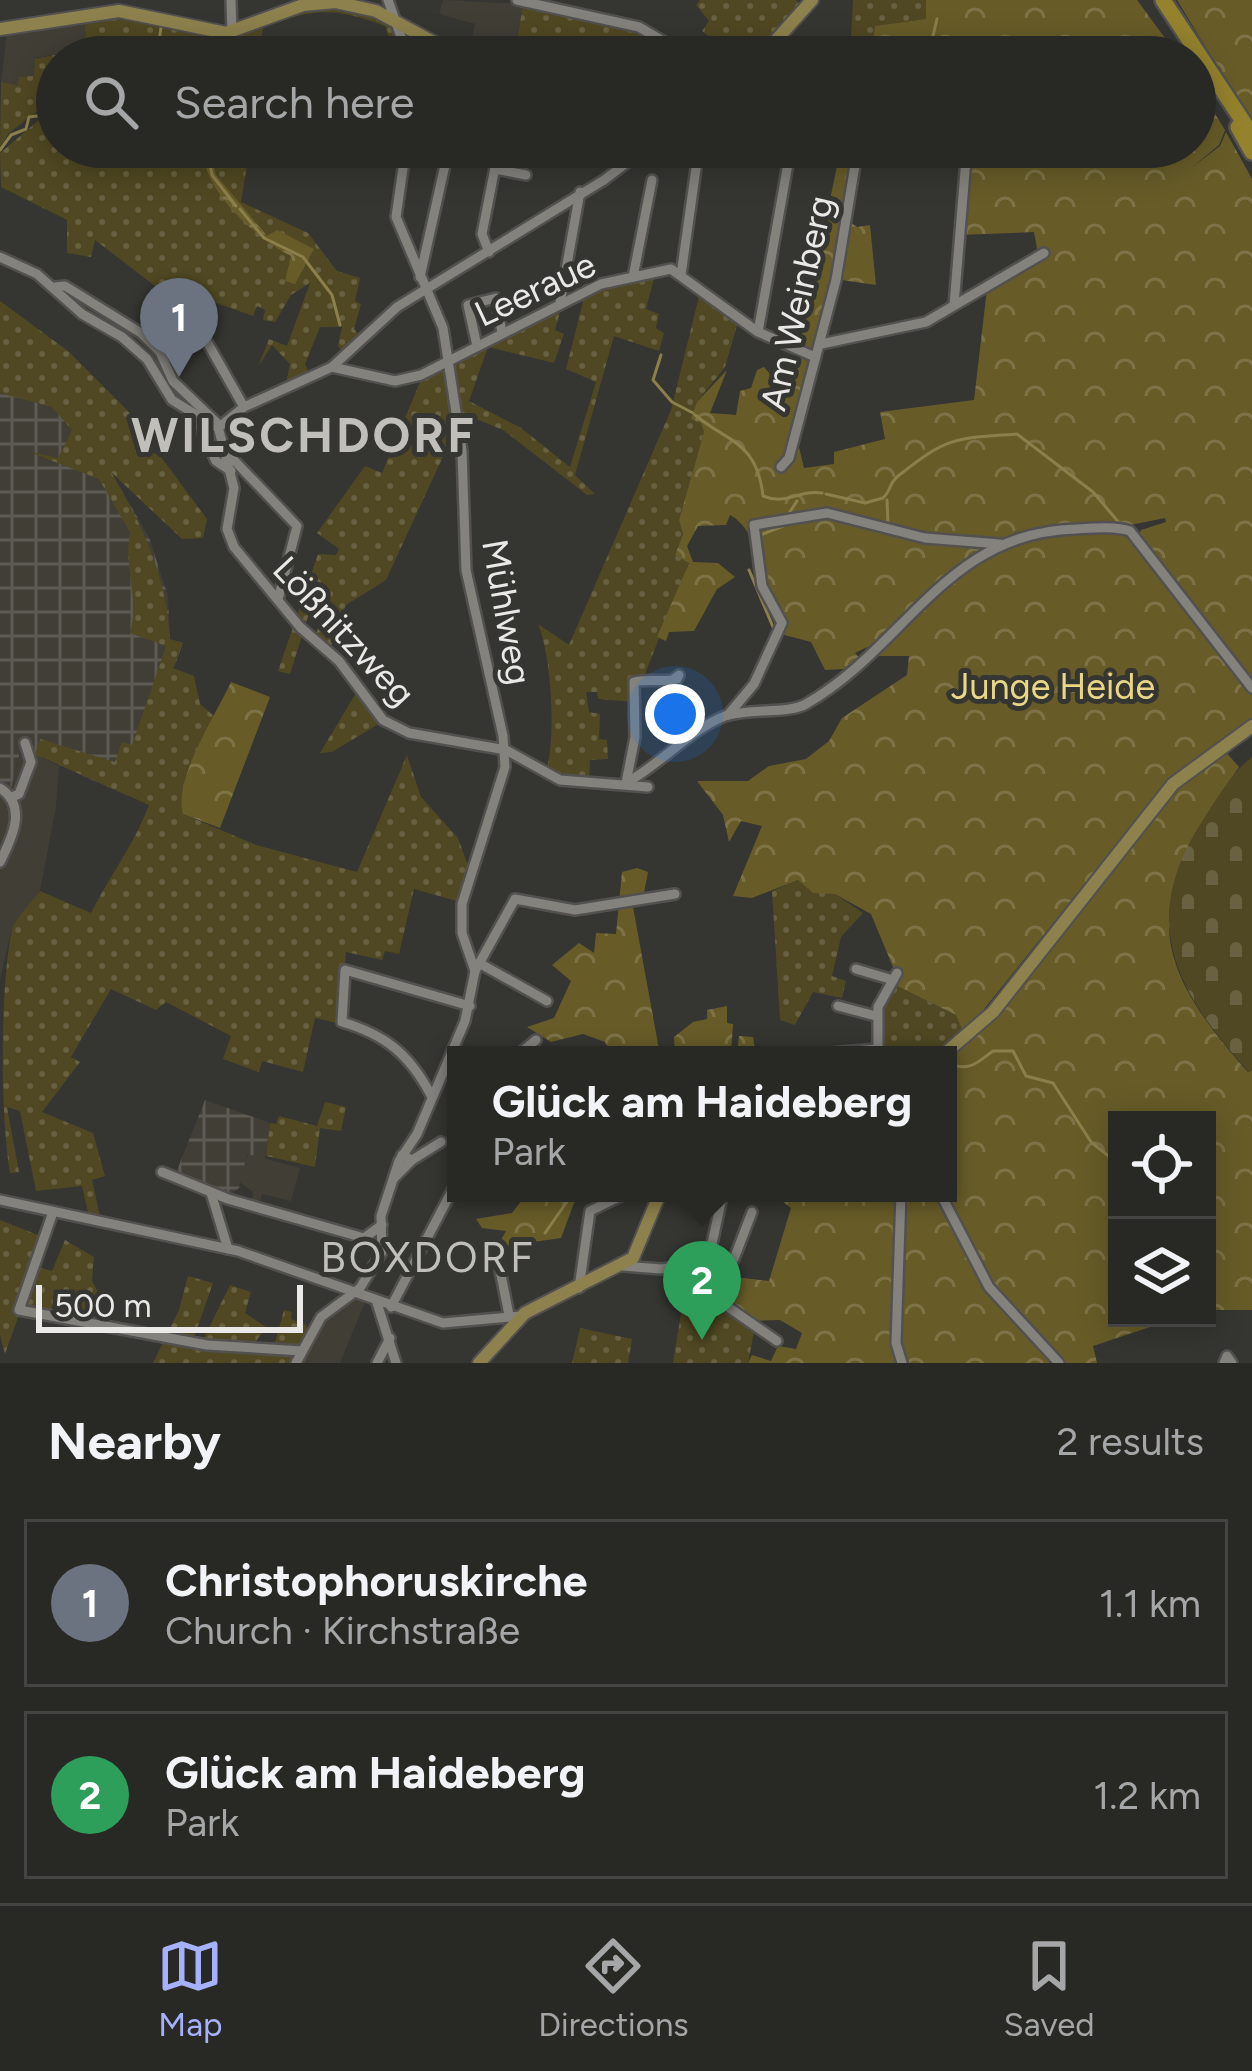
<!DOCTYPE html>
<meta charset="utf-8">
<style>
body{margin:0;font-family:Figtree,sans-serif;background:#30302d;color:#f1f3f6}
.controls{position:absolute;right:36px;bottom:36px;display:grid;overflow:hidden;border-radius:0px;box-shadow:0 6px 30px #0003}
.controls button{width:108px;height:108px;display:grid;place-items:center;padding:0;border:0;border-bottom:3px solid #444442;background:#282825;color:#f1f3f6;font:60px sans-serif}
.scale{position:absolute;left:36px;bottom:30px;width:267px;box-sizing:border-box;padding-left:12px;border:6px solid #eae9e7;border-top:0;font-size:33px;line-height:42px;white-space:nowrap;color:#eae9e7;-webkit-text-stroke:9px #353531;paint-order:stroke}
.you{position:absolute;left:675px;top:714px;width:42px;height:42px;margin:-30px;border:9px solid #fff;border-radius:50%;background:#1a73e8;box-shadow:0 0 0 18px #1a73e833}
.badge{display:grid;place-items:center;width:78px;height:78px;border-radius:50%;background:#a6b1fc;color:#fff;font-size:39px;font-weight:700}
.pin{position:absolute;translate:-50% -99px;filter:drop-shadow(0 3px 6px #0008)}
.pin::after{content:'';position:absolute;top:63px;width:42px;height:36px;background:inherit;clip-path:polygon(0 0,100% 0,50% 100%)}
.popup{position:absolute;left:447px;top:1046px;width:510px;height:156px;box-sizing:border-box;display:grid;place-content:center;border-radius:0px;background:#282825;filter:drop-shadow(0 3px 9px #0005);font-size:39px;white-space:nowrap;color:#a5a6a7}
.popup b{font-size:45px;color:#f1f3f6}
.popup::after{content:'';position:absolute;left:50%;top:100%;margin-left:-24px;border:24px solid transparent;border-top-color:#282825}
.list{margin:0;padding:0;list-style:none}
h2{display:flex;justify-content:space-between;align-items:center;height:156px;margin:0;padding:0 48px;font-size:51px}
h2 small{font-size:39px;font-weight:400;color:#a5a6a7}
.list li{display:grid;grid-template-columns:78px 1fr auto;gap:36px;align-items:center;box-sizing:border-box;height:168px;margin:0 24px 24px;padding:0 24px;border:3px solid #444442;border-radius:0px}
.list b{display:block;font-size:45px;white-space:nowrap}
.list p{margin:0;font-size:39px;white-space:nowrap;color:#a5a6a7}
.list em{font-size:39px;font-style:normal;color:#a5a6a7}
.icon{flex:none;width:66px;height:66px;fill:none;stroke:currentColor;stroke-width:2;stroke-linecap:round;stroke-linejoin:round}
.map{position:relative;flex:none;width:1252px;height:1363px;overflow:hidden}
.search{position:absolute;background:#282825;box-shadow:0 6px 30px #0003;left:36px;right:36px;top:36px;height:132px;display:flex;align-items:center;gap:30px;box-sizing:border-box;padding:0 42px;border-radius:66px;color:#a5a6a7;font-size:45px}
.sheet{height:540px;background:#282825}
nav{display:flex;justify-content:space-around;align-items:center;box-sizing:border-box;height:168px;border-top:3px solid #444442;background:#282825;font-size:33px;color:#a5a6a7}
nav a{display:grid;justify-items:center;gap:6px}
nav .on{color:#a6b1fc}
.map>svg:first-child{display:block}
</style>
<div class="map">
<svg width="1252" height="1363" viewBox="0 0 1252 1363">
<defs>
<pattern id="industrial-grid" width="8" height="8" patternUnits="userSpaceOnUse" patternTransform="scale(3)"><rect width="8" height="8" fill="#403e35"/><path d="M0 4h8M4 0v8" fill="none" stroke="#5c5a52"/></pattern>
<pattern id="grass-dots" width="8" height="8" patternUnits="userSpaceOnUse" patternTransform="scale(3)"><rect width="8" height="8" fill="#504822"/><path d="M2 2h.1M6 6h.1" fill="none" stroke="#696242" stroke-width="1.8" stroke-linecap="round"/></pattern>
<pattern id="forest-crowns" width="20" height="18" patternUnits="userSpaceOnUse" patternTransform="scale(3)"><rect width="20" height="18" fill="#675c28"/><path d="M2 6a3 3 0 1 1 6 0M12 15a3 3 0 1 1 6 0" fill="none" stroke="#7d7347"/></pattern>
<pattern id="cemetery-stones" width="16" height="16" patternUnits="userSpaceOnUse" patternTransform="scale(3)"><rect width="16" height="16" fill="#504822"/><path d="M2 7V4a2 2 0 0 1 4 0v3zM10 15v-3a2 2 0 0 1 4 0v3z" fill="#696242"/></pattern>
</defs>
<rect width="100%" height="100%" fill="#353531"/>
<g fill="#403e35">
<polygon points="443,0 523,4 513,57 468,55 475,24 439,14"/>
<polygon points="83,16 88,48 36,58 35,77 19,85 1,82 7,31"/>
<polygon points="24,739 32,753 59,766 56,807 40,891 11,931 0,980 0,785 11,788"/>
<polygon points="248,1154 300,1168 291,1201 262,1194 259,1206 251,1203 253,1192 238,1181"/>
<polygon points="353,1299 365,1302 340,1363 301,1363 316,1329"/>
</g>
<g fill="url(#industrial-grid)">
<polygon points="0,380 34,392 83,425 149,537 168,596 170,639 183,643 128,796 32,753 23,740 11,788 0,785"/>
<polygon points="205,1100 270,1123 265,1159 247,1154 239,1188 229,1196 175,1175"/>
</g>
<g fill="url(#grass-dots)">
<polygon points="700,0 796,0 801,5 755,57 737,57 702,31 709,21 696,5"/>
<polygon points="853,0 926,0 927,19 875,26 871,57 850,57"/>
<polygon points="523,4 641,31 686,57 514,57"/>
<path d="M335 5 390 23 404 57H395L385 26C334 7 315 8 263 27L259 57H57V96L9 133 0 147 1 82 18 85 19 77 34 76 35 59 88 48 83 16 108 13 207 35Z"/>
<polygon points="57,105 57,147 250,147 241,202 308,233 337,271 360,278 355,301 361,304 354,329 361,338 345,354 338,346 342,327 320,327 305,364 310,376 285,388 290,364 272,345 258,367 269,339 287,346 310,283 291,295 275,322 263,320 265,310 257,306 253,316 211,301 201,330 193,315 95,240 91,257 67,253 67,220 1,187 0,153"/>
<polygon points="655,274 646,309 659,314 656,328 664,333 659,351 614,336 575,475 595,494 587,495 503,430 459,412 459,422 386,580 346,605 329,654 313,645 322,614 310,610 290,674 278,671 318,554 336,555 339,549 317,533 365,466 382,473 423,375 562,305 555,330 564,334 554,363 488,347 469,401 521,428 570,467 596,382 566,369 585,294"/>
<path d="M700 292 738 322 725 367 697 402 692 419 701 423 704 432 679 520 683 534 675 555 689 562 634 702 598 699 597 692H586L589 712 600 714 599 739 607 740 608 759 590 760 589 781 546 773C556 737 552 658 538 624L569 645 671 410Z"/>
<path d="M0 301 68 351 140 423 134 442 161 457 207 519 203 538 182 539 111 472C143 527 166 574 170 639L183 643 173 668 194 676 200 704 214 716 183 814 256 845 357 872 407 755 421 797 458 838 467 863 475 865 460 902 414 889 399 954 385 951 382 960 346 952 341 1024 315 1018 303 1072 262 1061 259 1072 223 1059 231 1036 166 1002 156 1010 111 989 71 1057 80 1062 42 1112 93 1133 105 1176 92 1180 101 1221 90 1220 82 1186 36 1191 20 1111 7 1107 19 1172 10 1173C0 1111 0 988 12 929 18 915 31 903 40 891L91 913C110 875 134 845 149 805L35 754 40 739 115 762 122 742 132 745 166 646 130 633C140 598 123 567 130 532L99 479 27 451 58 458 72 430 52 407 0 393Z"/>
<polygon points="356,693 382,722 332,752 320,753"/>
<polygon points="798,880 813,892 835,894 863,913 841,937 832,976 846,981 842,998 813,992 795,1025 780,1020 772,891"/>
<path d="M893 984 956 1015 964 1034 934 1055H886C875 1027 880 1011 893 984Z"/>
<polygon points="325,1102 346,1107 341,1131 320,1128 315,1167 266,1156 270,1123 276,1124 279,1116 317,1126"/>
<polygon points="0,1220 43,1237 37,1267 52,1271 65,1240 94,1257 92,1281 99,1294 90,1320 20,1312 5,1354 0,1335"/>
<polygon points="188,1276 213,1283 193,1340 202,1342 230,1285 251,1292 245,1313 266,1327 254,1344 274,1346 284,1310 292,1312 291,1319 306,1325 308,1335 294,1363 153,1363 179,1310"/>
<polygon points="708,1296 754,1332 748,1363 673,1363 683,1301 702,1304"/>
<polygon points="580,1328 632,1339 628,1363 572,1363"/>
</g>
<g fill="url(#forest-crowns)">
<polygon points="926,0 1137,0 1179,57 871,57 875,26 926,19"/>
<polygon points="1177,0 1252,0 1252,123"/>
<path d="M1195 81 1225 130 1219 145 1191 168 1220 146 1226 132 1252 179V681L1139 535 1141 530 1166 522 1165 518 1130 525 1078 523 1016 532 928 589 884 639 855 653 859 657 844 669 825 670 811 642 777 633 781 623C762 588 761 531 730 515L726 525 698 526 687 546 693 562 718 563 735 577 717 589 694 631 669 632 666 641 657 637 689 563 675 555 683 534 679 520 704 432 701 423 691 419 697 402 727 370 710 413 736 415 740 391 751 388 757 370 764 367 786 393 797 354 810 357 796 435 804 468 834 464V452L885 439 880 412 974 400 987 289 1039 259 1034 232 959 235 971 167 1017 156V147H1195Z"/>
<path d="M203 147H209L216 175 267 236 277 230 314 249 295 284 285 281 291 256C257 239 200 188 203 147Z"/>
<polygon points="841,147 856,147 844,218 857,227 870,225 876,285 834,279 817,351 801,350 800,343"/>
<path d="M1116 531 1130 536 1252 692V719L1171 776 964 1034 956 1015 893 984 898 979 871 914 835 894 813 893 798 880 752 898 733 896 762 826 741 821 729 842 723 815 697 781H748L769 766 806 759 829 741 842 718 907 675 909 656H867C913 611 973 544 1040 532 1064 528 1091 531 1116 531Z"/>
<path d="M231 682 270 697 220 828 183 814C173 779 216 715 231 682Z"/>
<path d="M1224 750 1239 767C1150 896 1138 950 1248 1072L1252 1070V1310H1207V1120H1117V1318H1177L1093 1346 1097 1363H748L752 1355 771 1361 778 1346 796 1349 802 1333 780 1320 748 1321 694 1272 769 1281 791 1208 771 1193H948V1055L970 1037 1177 786Z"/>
<polygon points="637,868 648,872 644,893 631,896 660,1055 611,1055 605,1042 583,1034 551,1042 527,1027 554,1018 571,981 552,965 579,943 594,953 596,933 616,934 622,872"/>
<polygon points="727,1006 727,1023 733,1024 731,1053 737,1053 739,1036 753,1037 756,1055 675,1055 674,1037 693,1022 707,1019 707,1010"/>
<polygon points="527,1193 594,1193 574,1203 561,1238 497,1247 506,1231 482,1228 476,1219 512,1213"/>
</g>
<path fill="url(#cemetery-stones)" d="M1252 757V1070L1249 1072C1178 994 1137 923 1201 823 1216 800 1230 774 1252 757Z"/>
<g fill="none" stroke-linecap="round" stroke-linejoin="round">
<g stroke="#8b7f4b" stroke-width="3">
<polyline points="159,41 161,28"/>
<polyline points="928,57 937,19"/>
<polyline points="207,147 212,175 236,206"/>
<polyline points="0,150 11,135 26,129 29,117 44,115 57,98"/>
<polyline points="240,209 264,238 303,257 332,295 340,325"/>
<polyline points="661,355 653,380 672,402 693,413"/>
<path d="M695 415C727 442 757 441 763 496 787 506 799 489 822 493"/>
<path d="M826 494 865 503 883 498C891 491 889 483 898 476 946 438 953 438 1017 434L1093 492 1121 525"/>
<polyline points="887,500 888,523"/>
<polyline points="786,518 797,501"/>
<polyline points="758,536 783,526"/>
<polyline points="749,570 773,627"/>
<path d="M948 1064C971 1071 975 1064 993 1051H1013L1026 1076 1053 1083 1091 1142 1111 1158"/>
<polyline points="545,1233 573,1193"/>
</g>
<defs>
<g id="minor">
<polyline points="231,0 232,32"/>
<polyline points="388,0 408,57"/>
<polyline points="517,0 639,27 690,57"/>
<polyline points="495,169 526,175"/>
<polyline points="489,252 482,234 499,147"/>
<polyline points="0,257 37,274 82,314 122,337 147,359 172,400 218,428"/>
<polyline points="681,275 699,147"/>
<polyline points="420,277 449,147"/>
<polyline points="633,277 652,180"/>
<polyline points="55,287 65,286 141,333 160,352 173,381 217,423 234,488 227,529 234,547 300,627 339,661 383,720 409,733 506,750 560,780 648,787"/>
<polyline points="560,303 580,192"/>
<polyline points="954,305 967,147"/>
<polyline points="758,332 791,147"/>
<polyline points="202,333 244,407"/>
<polyline points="821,344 926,322 1044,253"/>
<polyline points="477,346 468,305 496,298 502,333"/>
<polyline points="332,367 395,381 421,375 601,284 671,269 758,332 815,357"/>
<polyline points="196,419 216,461 231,471"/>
<polyline points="218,428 244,407 332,367 397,307 604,180 648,147"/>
<polyline points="229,455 297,526 279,596"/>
<polyline points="781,467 789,458 836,280 858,147"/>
<polyline points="728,715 754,684 782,623 762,586 754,525 827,513 925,538 1000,544"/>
<path d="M626 783C659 765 693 728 725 716 749 708 789 714 806 704 906 647 946 532 1076 529 1094 528 1114 526 1130 531L1252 688"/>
<path d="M626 783 635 737 634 682C648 678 662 683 677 679L679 675 671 681"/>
<path d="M0 788C28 806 12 838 0 862"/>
<polyline points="12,797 19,794 31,762 25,743"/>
<polyline points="479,963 547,1001"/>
<polyline points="856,969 893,980"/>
<polyline points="475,971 515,899 575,910 675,894"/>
<polyline points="838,1006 876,1016"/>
<polyline points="518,1055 536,1040"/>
<polyline points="807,1055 877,1049"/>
<polyline points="878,1055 878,1007 897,973"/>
<path d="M431 1095C409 1054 386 1035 342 1022L345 970 470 1006"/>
<polyline points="412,1160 441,1142"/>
<polyline points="162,1172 228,1199 364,1238 382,1225"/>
<polyline points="394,1178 412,1160 402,1155"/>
<polyline points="211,1193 228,1249"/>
<polyline points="901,1193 896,1343 902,1363"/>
<polyline points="940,1193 989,1287 1059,1363"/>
<polyline points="0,1200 238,1251 443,1323 521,1316"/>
<polyline points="52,1215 19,1310 207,1345 302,1351"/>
<polyline points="708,1262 723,1193"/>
<polyline points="499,1265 509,1315"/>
<polyline points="623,1266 661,1269 734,1259 752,1212"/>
<polyline points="686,1267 721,1302 777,1341"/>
<polyline points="579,1288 590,1211 627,1193"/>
<polyline points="377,1303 396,1363"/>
<polyline points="391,1307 456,1183"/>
<polyline points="296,1363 321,1317 360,1288 382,1252 381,1216 399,1161 417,1134 465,1021 475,971 462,933 462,904 505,767 503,736 466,570 462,451 443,328 396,217 406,147"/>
<polyline points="377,1363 390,1338"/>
<polyline points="1224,1363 1227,1356 1232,1363"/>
</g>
<g id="major">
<polyline points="0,29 119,11 226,33 303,5 335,2 376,11 461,57"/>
<polyline points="761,57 812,0"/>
<polyline points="943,1055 993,1012 1173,784 1252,726"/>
<polyline points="479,1363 525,1313 633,1258 660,1193"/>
</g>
<g id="highway">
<polyline points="1163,0 1252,135"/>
<polyline points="1238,127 1252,152"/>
</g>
</defs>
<use href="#minor" stroke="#52514f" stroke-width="14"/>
<use href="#major" stroke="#52514f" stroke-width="16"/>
<use href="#highway" stroke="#52514f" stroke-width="20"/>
<use href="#minor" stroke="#83827d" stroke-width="9"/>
<use href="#major" stroke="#8d824d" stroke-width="12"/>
<use href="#highway" stroke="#94822d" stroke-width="15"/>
</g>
<g text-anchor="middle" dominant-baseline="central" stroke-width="10" stroke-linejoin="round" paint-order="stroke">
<g font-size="36" fill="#eae9e7" stroke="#353531">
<text transform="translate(535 289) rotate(-25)">Leeraue</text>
<text transform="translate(797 303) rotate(-77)">Am Weinberg</text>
<text transform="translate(507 612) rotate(80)">Mühlweg</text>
<text transform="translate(344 631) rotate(47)">Lößnitzweg</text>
</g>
<g font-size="36" fill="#e9d786" stroke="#353531">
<text x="1053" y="686">Junge Heide</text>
</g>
<g font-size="42" letter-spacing="3" fill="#c0bfb9" stroke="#353531">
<text x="428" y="1257">BOXDORF</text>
</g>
<g font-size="48" font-weight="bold" letter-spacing="3" fill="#c0bfb9" stroke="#353531">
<text x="304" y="435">WILSCHDORF</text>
</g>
</g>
</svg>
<div class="controls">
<button><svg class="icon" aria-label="locate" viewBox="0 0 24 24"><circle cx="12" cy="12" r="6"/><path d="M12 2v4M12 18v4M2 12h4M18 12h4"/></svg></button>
<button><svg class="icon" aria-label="layers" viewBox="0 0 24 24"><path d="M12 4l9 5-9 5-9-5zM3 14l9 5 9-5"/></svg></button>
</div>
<div class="scale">500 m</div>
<div class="you"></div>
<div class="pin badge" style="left:179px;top:377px;background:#6b7280">1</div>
<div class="pin badge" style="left:702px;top:1340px;background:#2e9e5b">2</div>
<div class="popup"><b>Glück am Haideberg</b>Park</div>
<div class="search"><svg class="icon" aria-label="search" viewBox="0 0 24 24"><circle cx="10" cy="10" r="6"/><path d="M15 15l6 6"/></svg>Search here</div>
</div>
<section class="sheet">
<h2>Nearby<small>2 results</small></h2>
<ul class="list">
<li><span class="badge" style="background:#6b7280">1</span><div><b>Christophoruskirche</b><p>Church · Kirchstraße</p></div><em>1.1 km</em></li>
<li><span class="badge" style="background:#2e9e5b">2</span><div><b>Glück am Haideberg</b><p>Park</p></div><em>1.2 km</em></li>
</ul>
</section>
<nav>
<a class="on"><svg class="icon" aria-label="map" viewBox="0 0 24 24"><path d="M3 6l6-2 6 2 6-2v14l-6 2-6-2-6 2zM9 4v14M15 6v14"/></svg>Map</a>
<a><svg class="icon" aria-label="directions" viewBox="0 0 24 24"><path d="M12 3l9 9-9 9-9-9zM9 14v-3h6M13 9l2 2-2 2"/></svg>Directions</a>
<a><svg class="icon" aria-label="saved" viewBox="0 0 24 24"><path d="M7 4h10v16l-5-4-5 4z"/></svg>Saved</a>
</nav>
